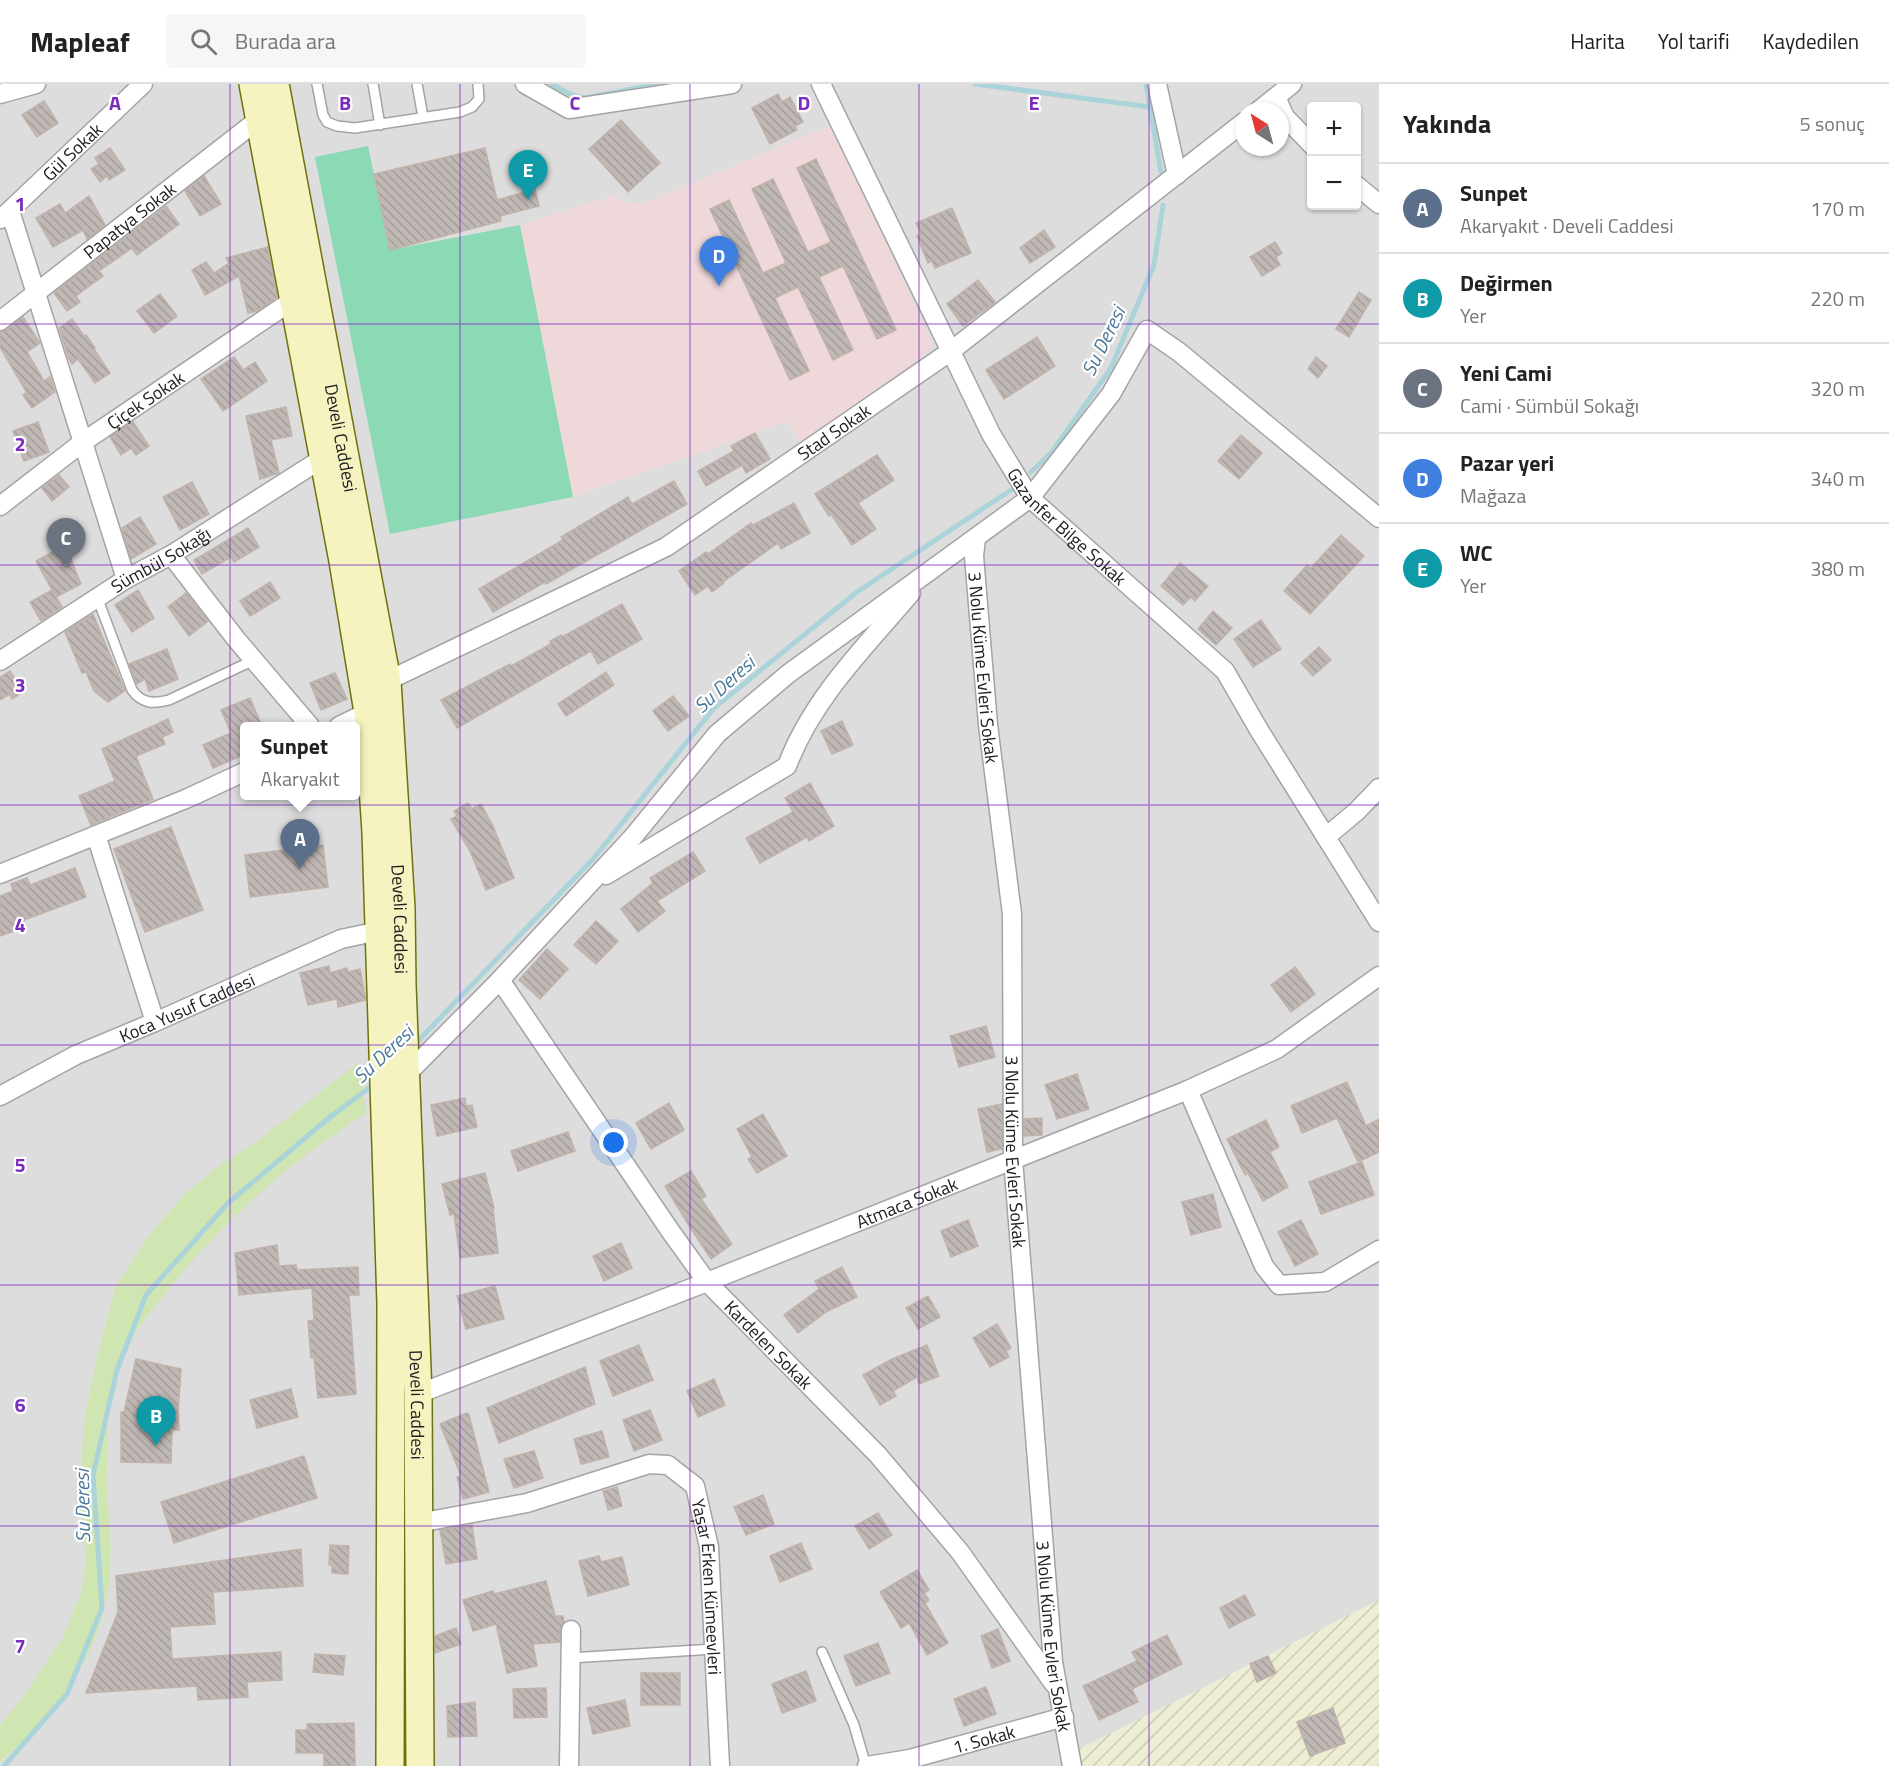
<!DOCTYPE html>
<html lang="tr">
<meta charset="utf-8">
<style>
body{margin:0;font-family:"Titillium Web",sans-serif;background:#f6f6f6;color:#222}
.controls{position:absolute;right:18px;top:18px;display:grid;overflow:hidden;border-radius:6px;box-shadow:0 2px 4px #0004}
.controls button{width:54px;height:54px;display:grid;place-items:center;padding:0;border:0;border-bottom:2px solid #e0e0e0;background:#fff;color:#222;font:30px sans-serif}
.compass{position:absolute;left:1235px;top:18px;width:54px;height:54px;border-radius:50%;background:#fff;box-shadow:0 2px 4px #0004;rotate:324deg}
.you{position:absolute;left:614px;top:1059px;width:21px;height:21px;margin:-15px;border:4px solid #fff;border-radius:50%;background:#1a73e8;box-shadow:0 0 0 9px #1a73e833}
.badge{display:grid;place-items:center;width:39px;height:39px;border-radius:50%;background:#d93025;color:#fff;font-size:20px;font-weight:700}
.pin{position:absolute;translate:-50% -50px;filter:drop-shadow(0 2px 3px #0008)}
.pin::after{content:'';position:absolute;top:32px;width:21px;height:18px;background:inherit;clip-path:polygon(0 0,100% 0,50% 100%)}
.popup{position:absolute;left:240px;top:638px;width:120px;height:78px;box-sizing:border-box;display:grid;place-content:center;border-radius:6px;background:#fff;filter:drop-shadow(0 2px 4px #0005);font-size:20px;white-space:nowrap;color:#767676}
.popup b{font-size:22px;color:#222}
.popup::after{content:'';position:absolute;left:50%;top:100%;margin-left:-12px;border:12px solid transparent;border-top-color:#fff}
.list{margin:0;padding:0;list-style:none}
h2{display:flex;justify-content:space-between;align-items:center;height:78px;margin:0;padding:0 24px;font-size:26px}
h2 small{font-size:20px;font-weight:400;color:#767676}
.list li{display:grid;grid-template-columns:39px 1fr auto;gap:18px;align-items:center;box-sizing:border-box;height:90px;padding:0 24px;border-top:2px solid #e0e0e0}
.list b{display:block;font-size:22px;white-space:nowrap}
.list p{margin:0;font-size:20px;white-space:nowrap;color:#767676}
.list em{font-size:20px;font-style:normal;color:#767676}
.icon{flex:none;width:33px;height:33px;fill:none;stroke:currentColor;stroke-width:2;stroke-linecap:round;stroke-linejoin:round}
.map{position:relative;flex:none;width:1379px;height:1682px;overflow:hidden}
header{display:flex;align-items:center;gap:36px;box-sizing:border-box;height:84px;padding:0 30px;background:#fff;border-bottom:2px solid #e0e0e0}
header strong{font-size:28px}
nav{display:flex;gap:33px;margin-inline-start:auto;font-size:21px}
.search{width:420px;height:54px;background:#f6f6f6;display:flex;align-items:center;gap:15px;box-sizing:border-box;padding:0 21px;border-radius:6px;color:#767676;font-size:22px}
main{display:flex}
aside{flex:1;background:#fff}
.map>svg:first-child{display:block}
</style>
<header>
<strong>Mapleaf</strong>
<div class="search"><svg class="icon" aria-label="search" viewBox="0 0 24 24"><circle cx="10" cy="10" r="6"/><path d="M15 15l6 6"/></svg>Burada ara</div>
<nav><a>Harita</a><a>Yol tarifi</a><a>Kaydedilen</a></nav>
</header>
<main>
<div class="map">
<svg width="1379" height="1682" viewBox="0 0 1379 1682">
<defs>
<pattern id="farmland-furrows" width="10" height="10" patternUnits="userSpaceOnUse" patternTransform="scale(1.5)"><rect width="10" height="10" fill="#ededd4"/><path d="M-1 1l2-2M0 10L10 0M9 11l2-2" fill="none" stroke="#cbcbb6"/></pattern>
<pattern id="building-back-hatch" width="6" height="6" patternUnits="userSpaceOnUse" patternTransform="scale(1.5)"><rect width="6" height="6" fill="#c0b8b4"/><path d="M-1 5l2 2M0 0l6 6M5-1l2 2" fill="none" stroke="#a59e9a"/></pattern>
</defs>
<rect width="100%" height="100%" fill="#f0ede7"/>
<path fill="#dedddd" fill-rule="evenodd" d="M0 0H1379V1516L1068 1671V1682H0ZM1312 22H1356V122H1312ZM1244 27H1280V63H1244ZM244 642H356V712H244Z"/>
<polygon fill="#efd8d9" points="831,41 934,263 803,362 787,338 573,413 520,141 615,111 623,118 642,120"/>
<polygon fill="url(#farmland-furrows)" points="1379,1516 1379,1682 1068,1682 1067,1671"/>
<path fill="#cfe6b2" d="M359 978 366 1029C289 1079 221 1138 164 1211 145 1235 126 1258 117 1288 106 1322 107 1360 107 1396 108 1426 112 1457 110 1487 105 1570 58 1625 0 1679V1641L24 1612 63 1553 81 1510 86 1477 80 1406 84 1339 96 1276 116 1202 147 1154 184 1111 220 1081 259 1056Z"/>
<polygon fill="#8cd9b5" points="368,62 390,166 520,141 573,413 390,450 315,73"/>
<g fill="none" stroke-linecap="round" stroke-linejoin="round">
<g stroke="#abd3da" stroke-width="5">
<polyline points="551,0 572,11 585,14 658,0"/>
<polyline points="975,0 1150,23"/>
<polyline points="1146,0 1161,88"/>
<polyline points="1031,388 1052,368 1111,284 1154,181 1163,121"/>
<polyline points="414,961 594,774 714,624 857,508 1011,406"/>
<polyline points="4,1682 67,1610 102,1524 93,1391 117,1286 146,1211 227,1120 330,1033 376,999"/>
</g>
</g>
<g fill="url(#building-back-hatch)" stroke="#c1b3ab" stroke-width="1.5">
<polygon points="778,10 782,18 790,13 803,38 795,42 797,46 770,60 752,24"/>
<polygon points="44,17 58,39 37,53 22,31"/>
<polygon points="621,36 660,79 628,108 589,65"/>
<polygon points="110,64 125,86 109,96 107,92 100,98 91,85 99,80 95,74"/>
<polygon points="485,64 497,116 535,105 539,122 500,132 501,137 390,166 374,90"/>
<polygon points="816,75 896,246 877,255 843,182 819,193 853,266 833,276 798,203 775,214 809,287 790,296 710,125 729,116 763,189 786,179 752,105 773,95 808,168 831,158 797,84"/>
<polygon points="204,92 221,120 200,132 185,107"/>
<polygon points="89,112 105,141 87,155 83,146 53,163 36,134 60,120 65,129"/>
<polygon points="166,122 179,140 137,171 132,164 99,187 103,192 76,212 80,218 67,227 54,209"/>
<polygon points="952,124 971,169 935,184 932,177 928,179 917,152 921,150 916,139"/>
<polygon points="1044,146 1055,163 1030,179 1020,164"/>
<polygon points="1275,158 1282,169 1276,173 1280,181 1262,192 1250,173"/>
<polygon points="268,163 277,213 257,227 248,229 239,192 205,211 192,186 206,178 214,189 229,179 226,174"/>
<polygon points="978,196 995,218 963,242 947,220"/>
<polygon points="1359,208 1371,216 1349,253 1336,245"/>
<polygon points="160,210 177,232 154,249 137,227"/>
<polygon points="23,233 40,259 27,268 44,297 50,293 55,308 32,324 23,311 27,309 0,263 0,248 7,246"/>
<polygon points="72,235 84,252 86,251 95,264 94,265 110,289 95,299 78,275 72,280 69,275 59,244"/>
<polygon points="1037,253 1055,282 1004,315 986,286"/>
<polygon points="234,273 243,286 255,278 267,297 223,327 201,295"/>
<polygon points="1316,273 1327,282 1318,294 1308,285"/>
<polygon points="286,323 292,352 271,356 279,389 260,395 246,332"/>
<polygon points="38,338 49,368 24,377 13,347"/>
<polygon points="133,338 149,362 136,371 131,364 121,371 110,353"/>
<polygon points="755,349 770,375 746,389 742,381 706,402 698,387 734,367 731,362"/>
<polygon points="1241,351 1262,369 1239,395 1218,377"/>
<polygon points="877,371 894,396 858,419 876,445 852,461 831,430 829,432 815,410"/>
<polygon points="59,391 69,403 52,417 42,404"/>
<polygon points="674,397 687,420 546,500 545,498 493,528 479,505 563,456 561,453 628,413 632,420"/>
<polygon points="192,398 209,430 180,446 163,413"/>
<polygon points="794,419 810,449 781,465 778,459 723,498 724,499 712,508 708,502 695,511 679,487 706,468 708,470 751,439 753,441"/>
<polygon points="140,433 156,460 131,475 122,444"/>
<polygon points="248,444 259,463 234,478 231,473 202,490 194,476"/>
<polygon points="1341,451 1364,472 1310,530 1284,507 1307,481 1311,484"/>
<polygon points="65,461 81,500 56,513 36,477"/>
<polygon points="1180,479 1208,502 1195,517 1191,513 1183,521 1161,502"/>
<polygon points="270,498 280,514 250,532 240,517"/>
<polygon points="52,506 62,523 41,537 30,518"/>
<polygon points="138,506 154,534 132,548 115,521"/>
<polygon points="186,509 208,537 189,552 168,523"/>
<polygon points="622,520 642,555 598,580 591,567 457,644 441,616 510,580 511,582 551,560 550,557 561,551 562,553"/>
<polygon points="1213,527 1232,544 1216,561 1198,545"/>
<polygon points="93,530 125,607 108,618 94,607 86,588 82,589 65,548"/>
<polygon points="1261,536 1281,565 1253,583 1234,555"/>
<polygon points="1319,563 1331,576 1313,592 1301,579"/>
<polygon points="167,565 178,595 149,607 145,595 137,600 129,580"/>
<polygon points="10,587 23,608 12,615 10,610 0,616 0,593"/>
<polygon points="606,588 614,601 566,632 558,620"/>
<polygon points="335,589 347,615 321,626 310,599"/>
<polygon points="673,612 689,632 668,647 653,627"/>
<polygon points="250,614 262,642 244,642 244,677 241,672 213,684 203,661 231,649 221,626"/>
<polygon points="168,635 173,648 162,653 165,660 136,672 153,715 91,741 79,712 115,697 102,665"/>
<polygon points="842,637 853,661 832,670 821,647"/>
<polygon points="810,699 834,742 809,757 807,753 760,779 746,754 793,728 785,714"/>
<polygon points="468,719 472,725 481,720 493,742 514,794 486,806 470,767 451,735 457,732 454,727"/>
<polygon points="171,743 203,826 145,848 114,765"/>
<polygon points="323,761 328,803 250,813 245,771"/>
<polygon points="693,768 705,787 657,817 665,827 638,848 621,825 653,799 650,794"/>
<polygon points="75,784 86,813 24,836 26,843 0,852 0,812 13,807 11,800 27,794 30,801"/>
<polygon points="596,837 618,857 596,880 574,861"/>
<polygon points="547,865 568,885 540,915 519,896"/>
<polygon points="329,882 330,889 347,884 348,888 360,885 366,916 338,923 337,915 308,921 300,889"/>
<polygon points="1295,883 1315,910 1291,928 1271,901"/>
<polygon points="986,942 995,973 959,983 950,952"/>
<polygon points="1077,990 1089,1025 1057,1035 1045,1001"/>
<polygon points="1347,998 1366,1042 1379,1035 1379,1068 1358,1078 1337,1034 1302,1049 1291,1022"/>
<polygon points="465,1014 466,1022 472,1021 477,1043 437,1052 431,1021"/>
<polygon points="669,1019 684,1046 651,1065 636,1039"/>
<polygon points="1002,1020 1002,1065 987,1068 978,1025"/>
<polygon points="763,1030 787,1072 757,1089 748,1075 752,1073 737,1045"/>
<polygon points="1042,1034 1042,1051 1024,1052 1024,1035"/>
<polygon points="1266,1036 1279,1063 1270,1068 1288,1103 1263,1117 1248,1089 1245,1091 1227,1055"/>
<polygon points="568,1048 575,1067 518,1087 511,1067"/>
<polygon points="1362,1078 1374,1111 1321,1130 1309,1098"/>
<polygon points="691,1087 706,1112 701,1115 732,1160 711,1175 688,1140 665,1102"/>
<polygon points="485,1089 494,1124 493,1124 498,1169 460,1174 454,1130 450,1131 442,1100"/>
<polygon points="1213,1110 1221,1143 1191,1151 1182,1118"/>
<polygon points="968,1136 978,1162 951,1173 941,1147"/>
<polygon points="1301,1136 1318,1170 1295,1182 1278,1148"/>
<polygon points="621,1159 632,1184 604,1197 593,1172"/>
<polygon points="277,1161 279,1182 296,1181 297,1186 358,1183 359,1211 349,1211 356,1310 318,1314 314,1274 311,1274 308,1237 314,1236 312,1204 239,1211 235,1169"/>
<polygon points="842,1183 857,1213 826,1228 798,1249 784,1231 819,1205 815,1197"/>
<polygon points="495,1202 504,1235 466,1245 457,1212"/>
<polygon points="928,1212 940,1233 918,1245 906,1224"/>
<polygon points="997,1240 1011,1264 1006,1267 1009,1273 990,1283 973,1254"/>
<polygon points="639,1261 653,1296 613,1312 600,1277"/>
<polygon points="927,1261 939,1292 919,1300 917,1293 893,1307 896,1312 880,1321 863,1291 892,1275"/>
<polygon points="136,1275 181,1285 178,1329 179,1346 172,1346 171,1379 121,1378 121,1328 124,1328"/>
<polygon points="585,1283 595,1320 499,1359 487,1324"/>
<polygon points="714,1295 725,1321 698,1333 687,1307"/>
<polygon points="291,1305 298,1333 257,1344 250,1316"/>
<polygon points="650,1326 662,1356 634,1367 623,1336"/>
<polygon points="467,1329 469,1331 489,1408 463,1415 457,1393 461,1392 440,1340"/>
<polygon points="602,1347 609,1373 581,1380 574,1355"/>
<polygon points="534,1367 543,1394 514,1404 504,1375"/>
<polygon points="304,1372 317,1414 174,1459 161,1418"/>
<polygon points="617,1403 622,1422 608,1426 603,1407"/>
<polygon points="763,1411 774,1440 746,1451 734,1423"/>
<polygon points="878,1429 892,1451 869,1465 855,1442"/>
<polygon points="472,1441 477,1475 446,1480 440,1446"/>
<polygon points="801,1459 812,1485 780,1498 770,1472"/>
<polygon points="330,1461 349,1462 348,1490 332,1489 332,1481 329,1481"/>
<polygon points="301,1465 303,1502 213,1508 215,1540 170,1543 172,1575 281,1568 282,1596 247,1598 248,1613 198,1616 197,1602 86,1609 118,1528 116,1492"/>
<polygon points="599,1472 601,1478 622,1473 629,1501 588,1512 579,1477"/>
<polygon points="917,1486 929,1506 924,1509 929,1516 925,1519 948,1559 927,1571 909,1539 901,1544 880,1508"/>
<polygon points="546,1497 555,1532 563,1532 564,1538 560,1545 560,1558 533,1560 537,1582 507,1589 496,1540 473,1547 463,1516 493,1507 494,1510"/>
<polygon points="1245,1511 1255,1531 1229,1544 1220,1524"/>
<polygon points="456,1544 461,1560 435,1569 435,1552"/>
<polygon points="998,1545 1010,1577 992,1584 981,1552"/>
<polygon points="1167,1551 1182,1580 1132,1605 1138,1618 1099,1636 1083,1602 1137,1577 1132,1568"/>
<polygon points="878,1559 890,1589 856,1602 844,1572"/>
<polygon points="315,1570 345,1572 343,1591 313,1588"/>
<polygon points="1268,1572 1276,1589 1257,1598 1250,1580"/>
<polygon points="806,1587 816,1617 782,1629 772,1600"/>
<rect x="641" y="1589" width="39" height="32"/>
<polygon points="986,1603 996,1630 964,1642 954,1615"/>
<polygon points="546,1604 547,1633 514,1634 513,1605"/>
<polygon points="625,1616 630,1642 593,1650 587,1624"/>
<polygon points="475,1618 477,1652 448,1653 447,1622"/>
<polygon points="1333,1624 1345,1659 1310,1672 1297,1638"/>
<polygon points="354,1639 355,1682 324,1682 324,1669 296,1669 296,1646 307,1646 307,1640"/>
</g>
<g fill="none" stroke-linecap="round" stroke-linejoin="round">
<defs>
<g id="lane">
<polyline points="317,0 323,31 327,38 337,42 355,44 460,28 472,23 479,15 478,0"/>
<polyline points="373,0 380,41"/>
<polyline points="417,0 423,33"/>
<path d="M97 513 132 606C142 620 154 620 169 616L254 576"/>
<polyline points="822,1568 854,1641 866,1682"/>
<polyline points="570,1574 714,1565"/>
</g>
<g id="street">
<polyline points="525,0 569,25 732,0"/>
<path id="s1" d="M821 0 991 350 1030 414 1225 587 1259 646 1379 838"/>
<polyline points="1157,0 1177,91"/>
<polyline points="0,10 36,0"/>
<polyline points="1276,13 1285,33 1312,61"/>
<polyline points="1258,27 1292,0"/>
<polyline points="1356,101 1379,120"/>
<polyline points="10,127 126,495"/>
<path id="s2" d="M1 135 143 0"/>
<path id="s3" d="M0 237 259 35"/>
<path id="s4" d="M0 422 83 358 293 216"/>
<path id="s5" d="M976 454 974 472 988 641 1012 830 1013 1075 1053 1578 1072 1682"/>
<polyline points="171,471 236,555 310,642"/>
<path id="s6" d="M0 577 126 495 171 471 323 374"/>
<path id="s7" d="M387 597 666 463 951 267 1244 38"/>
<polyline points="339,642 368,628"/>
<polyline points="96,751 155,938"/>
<polyline points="1326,753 1357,727 1379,704"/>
<polyline points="0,790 188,714 244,688"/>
<path d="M606 791 787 682C812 615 865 563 911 509"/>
<path id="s8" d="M500 896 671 1148 707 1198 878 1371 960 1468 1054 1600"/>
<polyline points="406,991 500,896 633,753 717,650 788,590 1030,414 1111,310 1147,246 1179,268 1379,434"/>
<polyline points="1188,1006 1264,1182 1279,1201 1325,1198 1379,1166"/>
<path id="s9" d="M0 1012 76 971 155 938 341 855 379 847"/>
<path id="s10" d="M418 1310 707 1198 1188 1006 1277 965 1379 892"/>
<path id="s11" d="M418 1439 527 1419 649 1380 668 1381 695 1402 709 1463 720 1682"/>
<polyline points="569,1682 571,1546"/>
<path id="s12" d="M867 1682 910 1675 1064 1633"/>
</g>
<g id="secondary">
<polyline points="253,0 343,477 368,628 376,748 391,1220 390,1682"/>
<path id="s13" d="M275 0 387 597 401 824 402 901 418 1310 420 1682"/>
</g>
</defs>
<use href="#lane" stroke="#a4a4a4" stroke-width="12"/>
<use href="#street" stroke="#a4a4a4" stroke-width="21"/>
<use href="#secondary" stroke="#6e710d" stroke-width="30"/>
<use href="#lane" stroke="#fff" stroke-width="9"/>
<use href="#street" stroke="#fff" stroke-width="18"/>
<use href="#secondary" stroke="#f5f4c0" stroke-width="27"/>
</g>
<path fill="none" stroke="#7b2cbf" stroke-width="1.5" stroke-opacity="0.55" d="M230 0V1682M460 0V1682M690 0V1682M919 0V1682M1149 0V1682M0 240H1379M0 481H1379M0 721H1379M0 961H1379M0 1201H1379M0 1442H1379"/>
<g text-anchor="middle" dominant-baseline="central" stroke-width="4.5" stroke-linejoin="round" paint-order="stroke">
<g font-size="18" fill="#202020" stroke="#fff">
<text stroke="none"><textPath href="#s2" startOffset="98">Gül Sokak</textPath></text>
<text stroke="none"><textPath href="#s3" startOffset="164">Papatya Sokak</textPath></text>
<text stroke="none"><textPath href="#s4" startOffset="180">Çiçek Sokak</textPath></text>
<text stroke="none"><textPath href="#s7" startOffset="513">Stad Sokak</textPath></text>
<text stroke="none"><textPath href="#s13" startOffset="360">Develi Caddesi</textPath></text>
<text stroke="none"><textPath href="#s1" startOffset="510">Gazanfer Bilge Sokak</textPath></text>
<text stroke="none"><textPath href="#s6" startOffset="190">Sümbül Sokağı</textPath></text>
<text stroke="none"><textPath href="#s5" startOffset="130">3 Nolu Küme Evleri Sokak</textPath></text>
<text stroke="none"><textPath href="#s13" startOffset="846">Develi Caddesi</textPath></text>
<text stroke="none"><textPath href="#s9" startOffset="207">Koca Yusuf Caddesi</textPath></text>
<text stroke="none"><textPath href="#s5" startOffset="616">3 Nolu Küme Evleri Sokak</textPath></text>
<text stroke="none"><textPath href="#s10" startOffset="525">Atmaca Sokak</textPath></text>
<text stroke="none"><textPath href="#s8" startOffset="454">Kardelen Sokak</textPath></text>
<text stroke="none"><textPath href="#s13" startOffset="1332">Develi Caddesi</textPath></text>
<text stroke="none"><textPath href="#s11" startOffset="394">Yaşar Erken Kümeevleri</textPath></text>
<text stroke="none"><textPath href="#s5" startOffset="1102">3 Nolu Küme Evleri Sokak</textPath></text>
<text stroke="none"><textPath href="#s12" startOffset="120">1. Sokak</textPath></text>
</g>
<g font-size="20" font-style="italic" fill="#4c799a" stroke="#fff">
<text transform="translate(1103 257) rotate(-64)">Su Deresi</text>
<text transform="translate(724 600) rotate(-42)">Su Deresi</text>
<text transform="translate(383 970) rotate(-43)">Su Deresi</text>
<text transform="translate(82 1422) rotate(-91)">Su Deresi</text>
</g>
</g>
<g font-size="20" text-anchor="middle" font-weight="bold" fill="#7b2cbf" stroke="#fff" stroke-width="4.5" stroke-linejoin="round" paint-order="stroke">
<text x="115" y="26">A</text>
<text x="345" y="26">B</text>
<text x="575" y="26">C</text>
<text x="804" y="26">D</text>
<text x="1034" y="26">E</text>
<text x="20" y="127">1</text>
<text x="20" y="367">2</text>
<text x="20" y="608">3</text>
<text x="20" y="848">4</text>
<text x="20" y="1088">5</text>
<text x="20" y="1328">6</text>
<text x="20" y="1569">7</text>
</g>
</svg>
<div class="controls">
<button>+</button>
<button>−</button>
</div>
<svg class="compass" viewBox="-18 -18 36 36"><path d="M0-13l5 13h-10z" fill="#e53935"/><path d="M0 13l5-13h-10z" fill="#767676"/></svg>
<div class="you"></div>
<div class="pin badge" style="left:300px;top:785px;background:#5c6f8a">A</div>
<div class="popup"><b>Sunpet</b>Akaryakıt</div>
<div class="pin badge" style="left:156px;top:1362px;background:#0f9aa8">B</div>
<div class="pin badge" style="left:66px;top:484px;background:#6b7280">C</div>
<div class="pin badge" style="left:719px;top:202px;background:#3f7fe0">D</div>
<div class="pin badge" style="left:528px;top:116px;background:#0f9aa8">E</div>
</div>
<aside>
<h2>Yakında<small>5 sonuç</small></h2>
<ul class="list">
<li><span class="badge" style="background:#5c6f8a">A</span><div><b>Sunpet</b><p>Akaryakıt · Develi Caddesi</p></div><em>170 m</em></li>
<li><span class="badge" style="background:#0f9aa8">B</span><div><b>Değirmen</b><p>Yer</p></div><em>220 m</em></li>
<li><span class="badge" style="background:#6b7280">C</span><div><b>Yeni Cami</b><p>Cami · Sümbül Sokağı</p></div><em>320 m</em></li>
<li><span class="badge" style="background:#3f7fe0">D</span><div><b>Pazar yeri</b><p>Mağaza</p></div><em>340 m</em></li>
<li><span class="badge" style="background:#0f9aa8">E</span><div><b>WC</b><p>Yer</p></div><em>380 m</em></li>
</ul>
</aside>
</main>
